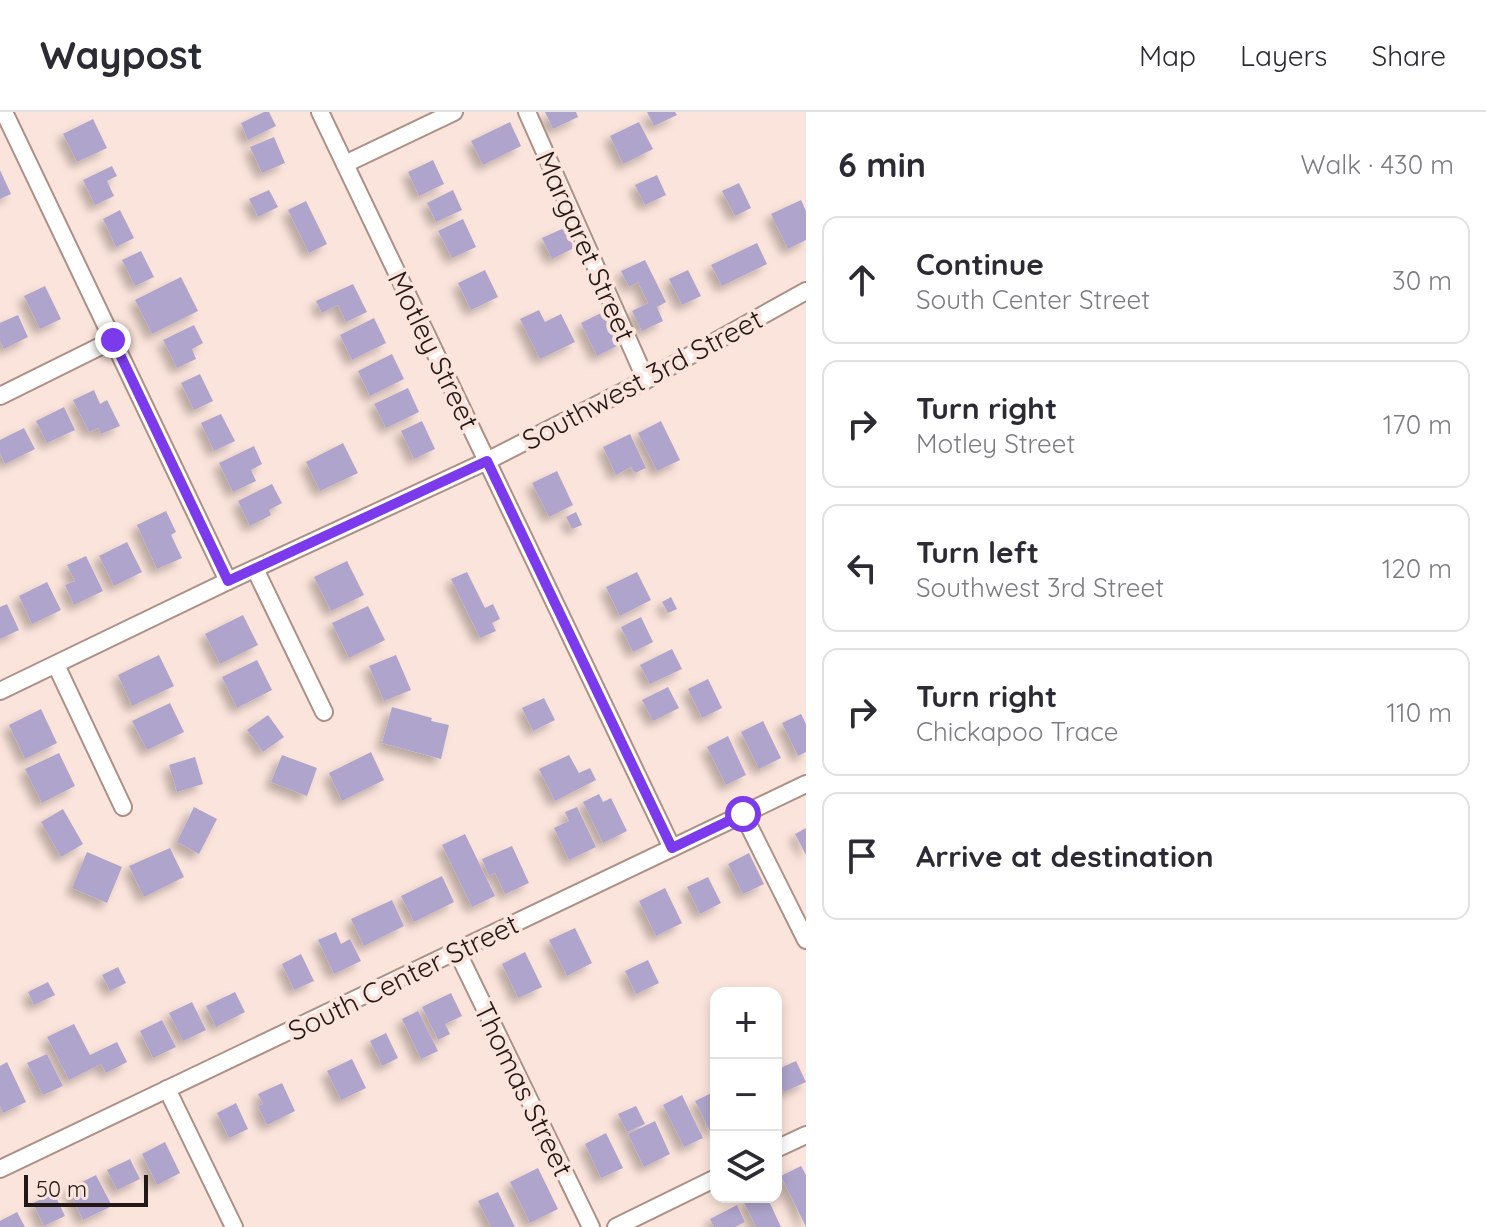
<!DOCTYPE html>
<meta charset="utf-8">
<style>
body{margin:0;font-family:Quicksand,sans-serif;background:#f7f7f7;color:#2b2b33}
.controls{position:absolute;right:24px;bottom:24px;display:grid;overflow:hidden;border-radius:16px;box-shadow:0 4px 12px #0003}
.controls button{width:72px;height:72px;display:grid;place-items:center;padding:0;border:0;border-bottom:2px solid #e1e1e2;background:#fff;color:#2b2b33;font:40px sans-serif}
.scale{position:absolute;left:24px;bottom:20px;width:124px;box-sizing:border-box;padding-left:8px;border:4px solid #221815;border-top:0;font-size:22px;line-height:28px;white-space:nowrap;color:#221815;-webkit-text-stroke:6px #fbe4db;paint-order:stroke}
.stop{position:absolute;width:24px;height:24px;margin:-18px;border:6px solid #7c3aed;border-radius:50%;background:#fff}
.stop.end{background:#7c3aed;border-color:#fff;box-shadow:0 2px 8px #0008}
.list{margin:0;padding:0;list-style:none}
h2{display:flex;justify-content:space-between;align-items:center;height:104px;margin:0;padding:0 32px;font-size:34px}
h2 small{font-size:26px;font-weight:400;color:#7c7c81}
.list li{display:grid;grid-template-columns:52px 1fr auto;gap:24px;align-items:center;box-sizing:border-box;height:128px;margin:0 16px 16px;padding:0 16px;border:2px solid #e1e1e2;border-radius:16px}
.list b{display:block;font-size:30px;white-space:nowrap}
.list p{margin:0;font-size:26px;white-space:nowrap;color:#7c7c81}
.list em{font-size:26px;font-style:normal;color:#7c7c81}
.icon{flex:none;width:44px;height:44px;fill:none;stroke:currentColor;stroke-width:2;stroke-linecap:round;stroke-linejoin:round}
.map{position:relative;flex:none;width:806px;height:1115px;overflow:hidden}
header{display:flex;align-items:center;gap:48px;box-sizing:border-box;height:112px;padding:0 40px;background:#fff;border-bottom:2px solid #e1e1e2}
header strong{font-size:38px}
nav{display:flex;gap:44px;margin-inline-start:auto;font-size:28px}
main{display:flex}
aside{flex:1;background:#fff}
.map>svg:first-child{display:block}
</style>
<header>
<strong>Waypost</strong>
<nav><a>Map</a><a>Layers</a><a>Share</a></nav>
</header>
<main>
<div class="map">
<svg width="806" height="1115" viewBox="0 0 806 1115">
<defs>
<filter id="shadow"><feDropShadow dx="-6" dy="6" stdDeviation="4" flood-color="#0004"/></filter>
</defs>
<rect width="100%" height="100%" fill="#fbe4db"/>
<g fill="#afa5cc" filter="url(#shadow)">
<polygon points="264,0 269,0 276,14 248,28 241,11"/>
<polygon points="545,0 576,0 578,5 553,17"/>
<polygon points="647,0 675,0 677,3 654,14"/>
<polygon points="93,7 107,36 77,50 63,22"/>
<polygon points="510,10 521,34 483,53 471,29"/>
<polygon points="639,10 653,37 623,52 610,24"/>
<polygon points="274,25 285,51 262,61 250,35"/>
<polygon points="433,48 444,72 419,84 408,60"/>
<polygon points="112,54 117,64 107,69 114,84 95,93 83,68"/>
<polygon points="0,58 11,82 0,87"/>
<polygon points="657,63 666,83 645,93 635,73"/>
<polygon points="739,71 751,96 735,104 722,79"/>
<polygon points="269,78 278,95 258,105 249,87"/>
<polygon points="453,78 462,98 436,110 427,91"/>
<polygon points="801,88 806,99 806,128 788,137 771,102"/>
<polygon points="306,89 327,132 309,141 288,98"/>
<polygon points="120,98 134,126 116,135 103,107"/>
<polygon points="463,107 476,135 452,146 438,119"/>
<polygon points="564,116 574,136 552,147 542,126"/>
<polygon points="757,131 767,152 722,174 711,153"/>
<polygon points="141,139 154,165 135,174 122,148"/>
<polygon points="645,148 666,190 657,195 663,209 642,219 632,199 648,191 638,170 629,175 621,159"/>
<polygon points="485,158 498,185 471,198 458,171"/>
<polygon points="688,158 701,184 682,193 669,167"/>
<polygon points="181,165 198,199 152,222 135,188"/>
<polygon points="353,172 367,200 346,210 338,193 322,201 316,189"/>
<polygon points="45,174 61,207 40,217 24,184"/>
<polygon points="539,198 545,210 561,202 575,230 540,247 520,207"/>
<polygon points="607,198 623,231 597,244 581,211"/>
<polygon points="18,203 28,225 4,237 0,229 0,211"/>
<polygon points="374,206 386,231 352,248 340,223"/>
<polygon points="194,213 203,231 192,237 196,247 177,256 163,228"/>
<polygon points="392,242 404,267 370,284 358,259"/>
<polygon points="200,262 213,289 194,298 181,271"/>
<polygon points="408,276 419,300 386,316 374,292"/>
<polygon points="94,278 100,292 107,288 120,314 101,322 98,316 89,320 73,288"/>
<polygon points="64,295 75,318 47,331 36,309"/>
<polygon points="221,302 235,329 214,339 201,311"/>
<polygon points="422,309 435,337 414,347 401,319"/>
<polygon points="661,309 680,348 657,359 638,321"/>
<polygon points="24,316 35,337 5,352 0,341 0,328"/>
<polygon points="630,322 646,356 635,361 631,355 616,363 603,335"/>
<polygon points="343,331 358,361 320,379 306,350"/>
<polygon points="254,334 262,352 251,358 256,369 233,380 219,351"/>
<polygon points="557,359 573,393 549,405 532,371"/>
<polygon points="272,372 282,391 269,398 271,403 250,414 238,389"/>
<polygon points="166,399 176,420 171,423 182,446 157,457 137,413"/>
<polygon points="576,400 582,413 572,417 566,405"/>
<polygon points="127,430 142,460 114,474 99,444"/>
<polygon points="86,444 103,479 74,493 65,473 75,469 67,453"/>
<polygon points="347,449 364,483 331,499 314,465"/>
<polygon points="467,460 485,496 493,492 500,507 492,511 496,519 480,526 451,467"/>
<polygon points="637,460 651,488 620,504 606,475"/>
<polygon points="47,470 61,498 32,512 19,484"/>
<polygon points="671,485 677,497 668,501 662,490"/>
<polygon points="7,492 19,518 0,527 0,495"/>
<polygon points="368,494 385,528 349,546 332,511"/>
<polygon points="243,503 258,533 220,552 205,522"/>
<polygon points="641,505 653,530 633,540 621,515"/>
<polygon points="672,537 682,557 650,572 640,553"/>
<polygon points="159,543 174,574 132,594 118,563"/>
<polygon points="396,543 411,578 384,589 369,554"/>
<polygon points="257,548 272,578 237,596 222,565"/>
<polygon points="708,567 722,596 702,606 688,577"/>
<polygon points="668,575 679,596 653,609 642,588"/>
<polygon points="544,586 555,608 533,619 522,596"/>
<polygon points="170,591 184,620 147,638 132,609"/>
<polygon points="392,595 432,606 431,609 449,613 441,647 382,631"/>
<polygon points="41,597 57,631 25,647 9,613"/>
<polygon points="801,602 806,612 806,640 798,644 782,611"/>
<polygon points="268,603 284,625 263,640 247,618"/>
<polygon points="763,609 781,646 759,657 741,620"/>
<polygon points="728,624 746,663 726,673 707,635"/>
<polygon points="371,640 384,668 342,689 329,661"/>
<polygon points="59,641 75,674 42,691 25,657"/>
<polygon points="282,643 317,656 307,684 271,670"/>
<polygon points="569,643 579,661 590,656 596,668 555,689 539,657"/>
<polygon points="195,645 203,672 177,680 169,653"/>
<polygon points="599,682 603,690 611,686 627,719 603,731 583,690"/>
<polygon points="194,695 217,707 199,742 177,730"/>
<polygon points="577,695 596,735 569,748 554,716 569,709 565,700"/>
<polygon points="63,697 83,732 61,745 41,710"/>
<polygon points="806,716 806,743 795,722"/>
<polygon points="465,722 495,784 472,795 442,733"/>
<polygon points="512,734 529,771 505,782 495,761 489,764 482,747"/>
<polygon points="170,736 184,765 144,785 129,754"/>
<polygon points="87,740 122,755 107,791 72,776"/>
<polygon points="749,741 764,772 743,782 728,752"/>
<polygon points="442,764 454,790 414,810 401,784"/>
<polygon points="708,765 721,791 700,802 687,775"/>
<polygon points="665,776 682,811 656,824 639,789"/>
<polygon points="392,788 404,814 364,834 351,807"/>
<polygon points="575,816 592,851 567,864 549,828"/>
<polygon points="336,820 341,832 350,827 361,849 334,862 318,828"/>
<polygon points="525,840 542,875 518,886 502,852"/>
<polygon points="301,842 314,869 294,878 282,852"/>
<polygon points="648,848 659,871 636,882 625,859"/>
<polygon points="118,855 126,871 110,879 102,863"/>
<polygon points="48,870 55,883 34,893 28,880"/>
<polygon points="235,880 245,900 216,915 206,894"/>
<polygon points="451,881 462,904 445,912 450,922 438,928 422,895"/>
<polygon points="192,890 206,918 183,929 169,901"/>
<polygon points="418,899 438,939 421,947 402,907"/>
<polygon points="162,908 176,935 153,946 140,919"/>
<polygon points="74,912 90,943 117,930 127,950 106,961 101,952 69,968 47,925"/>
<polygon points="386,921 398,946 382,954 370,929"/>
<polygon points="47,942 63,974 43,983 27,951"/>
<polygon points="352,947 366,976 341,988 327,959"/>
<polygon points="796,949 806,970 784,980 776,964 776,958"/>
<polygon points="7,950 26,990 3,1001 0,994 0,954"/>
<polygon points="282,971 295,999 267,1013 258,994 263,992 258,982"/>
<polygon points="716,979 716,1016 710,1019 695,989"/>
<polygon points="682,983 703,1026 684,1035 663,993"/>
<polygon points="236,991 248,1017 229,1026 217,1001"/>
<polygon points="636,994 645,1012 627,1020 618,1002"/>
<polygon points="655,1009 670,1042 644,1055 628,1022"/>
<polygon points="606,1021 623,1056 601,1066 585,1032"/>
<polygon points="165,1030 180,1061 157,1073 142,1042"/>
<polygon points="130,1047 140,1067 117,1078 107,1058"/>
<polygon points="801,1054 806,1063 806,1115 781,1064"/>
<polygon points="538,1056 558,1097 530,1111 510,1070"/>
<polygon points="96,1063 112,1094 83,1108 68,1077"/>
<polygon points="498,1080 515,1115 491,1115 478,1089"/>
<polygon points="54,1081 65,1104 44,1114 33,1091"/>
<polygon points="754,1085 767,1085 781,1115 756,1115 744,1090"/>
<polygon points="737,1093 745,1110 735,1115 714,1115 710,1107"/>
<polygon points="17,1100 25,1115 0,1115 0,1109"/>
</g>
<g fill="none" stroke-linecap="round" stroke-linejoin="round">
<defs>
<g id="minor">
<polyline points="4,0 228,469"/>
<polyline points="320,0 672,736"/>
<polyline points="527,0 646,268"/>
<polyline points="345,52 454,0"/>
<polyline points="0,284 113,228"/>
<polyline points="255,457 324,600"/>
<polyline points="56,553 123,695"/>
<polyline points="0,579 228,469 487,349 646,268 806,179"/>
<polyline points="743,702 806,828"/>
<polyline points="457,839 591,1115"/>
<polyline points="167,977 234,1115"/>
<polyline points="776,1037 806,1023"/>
<polyline points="0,1057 806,672"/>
<polyline points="616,1115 716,1066"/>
</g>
</defs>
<use href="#minor" stroke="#ac9086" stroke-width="20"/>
<use href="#minor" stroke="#fff" stroke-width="16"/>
</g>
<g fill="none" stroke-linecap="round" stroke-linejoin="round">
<polyline stroke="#7c3aed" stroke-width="10" points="113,228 228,469 487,349 672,736 743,702"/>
</g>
<g text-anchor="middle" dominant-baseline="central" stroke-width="8" stroke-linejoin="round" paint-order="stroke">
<g font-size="28" fill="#221815" stroke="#fbe4db">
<text transform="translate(586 134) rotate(66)">Margaret Street</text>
<text transform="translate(434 238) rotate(64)">Motley Street</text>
<text transform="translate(642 267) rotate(-28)">Southwest 3rd Street</text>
<text transform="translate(403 865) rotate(-26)">South Center Street</text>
<text transform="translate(524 977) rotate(64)">Thomas Street</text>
</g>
</g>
</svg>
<div class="controls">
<button>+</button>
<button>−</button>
<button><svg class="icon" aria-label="layers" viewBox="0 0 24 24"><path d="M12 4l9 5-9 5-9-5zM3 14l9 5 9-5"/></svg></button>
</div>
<div class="scale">50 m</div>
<div class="stop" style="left:743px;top:702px"></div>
<div class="stop end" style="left:113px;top:228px"></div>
</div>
<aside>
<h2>6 min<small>Walk · 430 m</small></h2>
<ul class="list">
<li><svg class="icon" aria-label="ahead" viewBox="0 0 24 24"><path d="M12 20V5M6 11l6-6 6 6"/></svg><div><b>Continue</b><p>South Center Street</p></div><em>30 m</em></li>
<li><svg class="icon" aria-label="right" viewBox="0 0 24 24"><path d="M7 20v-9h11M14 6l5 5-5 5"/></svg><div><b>Turn right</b><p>Motley Street</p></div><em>170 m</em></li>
<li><svg class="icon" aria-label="left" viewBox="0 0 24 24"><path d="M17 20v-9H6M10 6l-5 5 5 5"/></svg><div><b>Turn left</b><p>Southwest 3rd Street</p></div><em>120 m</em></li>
<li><svg class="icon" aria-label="right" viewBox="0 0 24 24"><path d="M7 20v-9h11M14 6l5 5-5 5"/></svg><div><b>Turn right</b><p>Chickapoo Trace</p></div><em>110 m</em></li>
<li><svg class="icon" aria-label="arrive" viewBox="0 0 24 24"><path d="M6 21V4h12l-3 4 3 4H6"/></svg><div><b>Arrive at destination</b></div></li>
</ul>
</aside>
</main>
